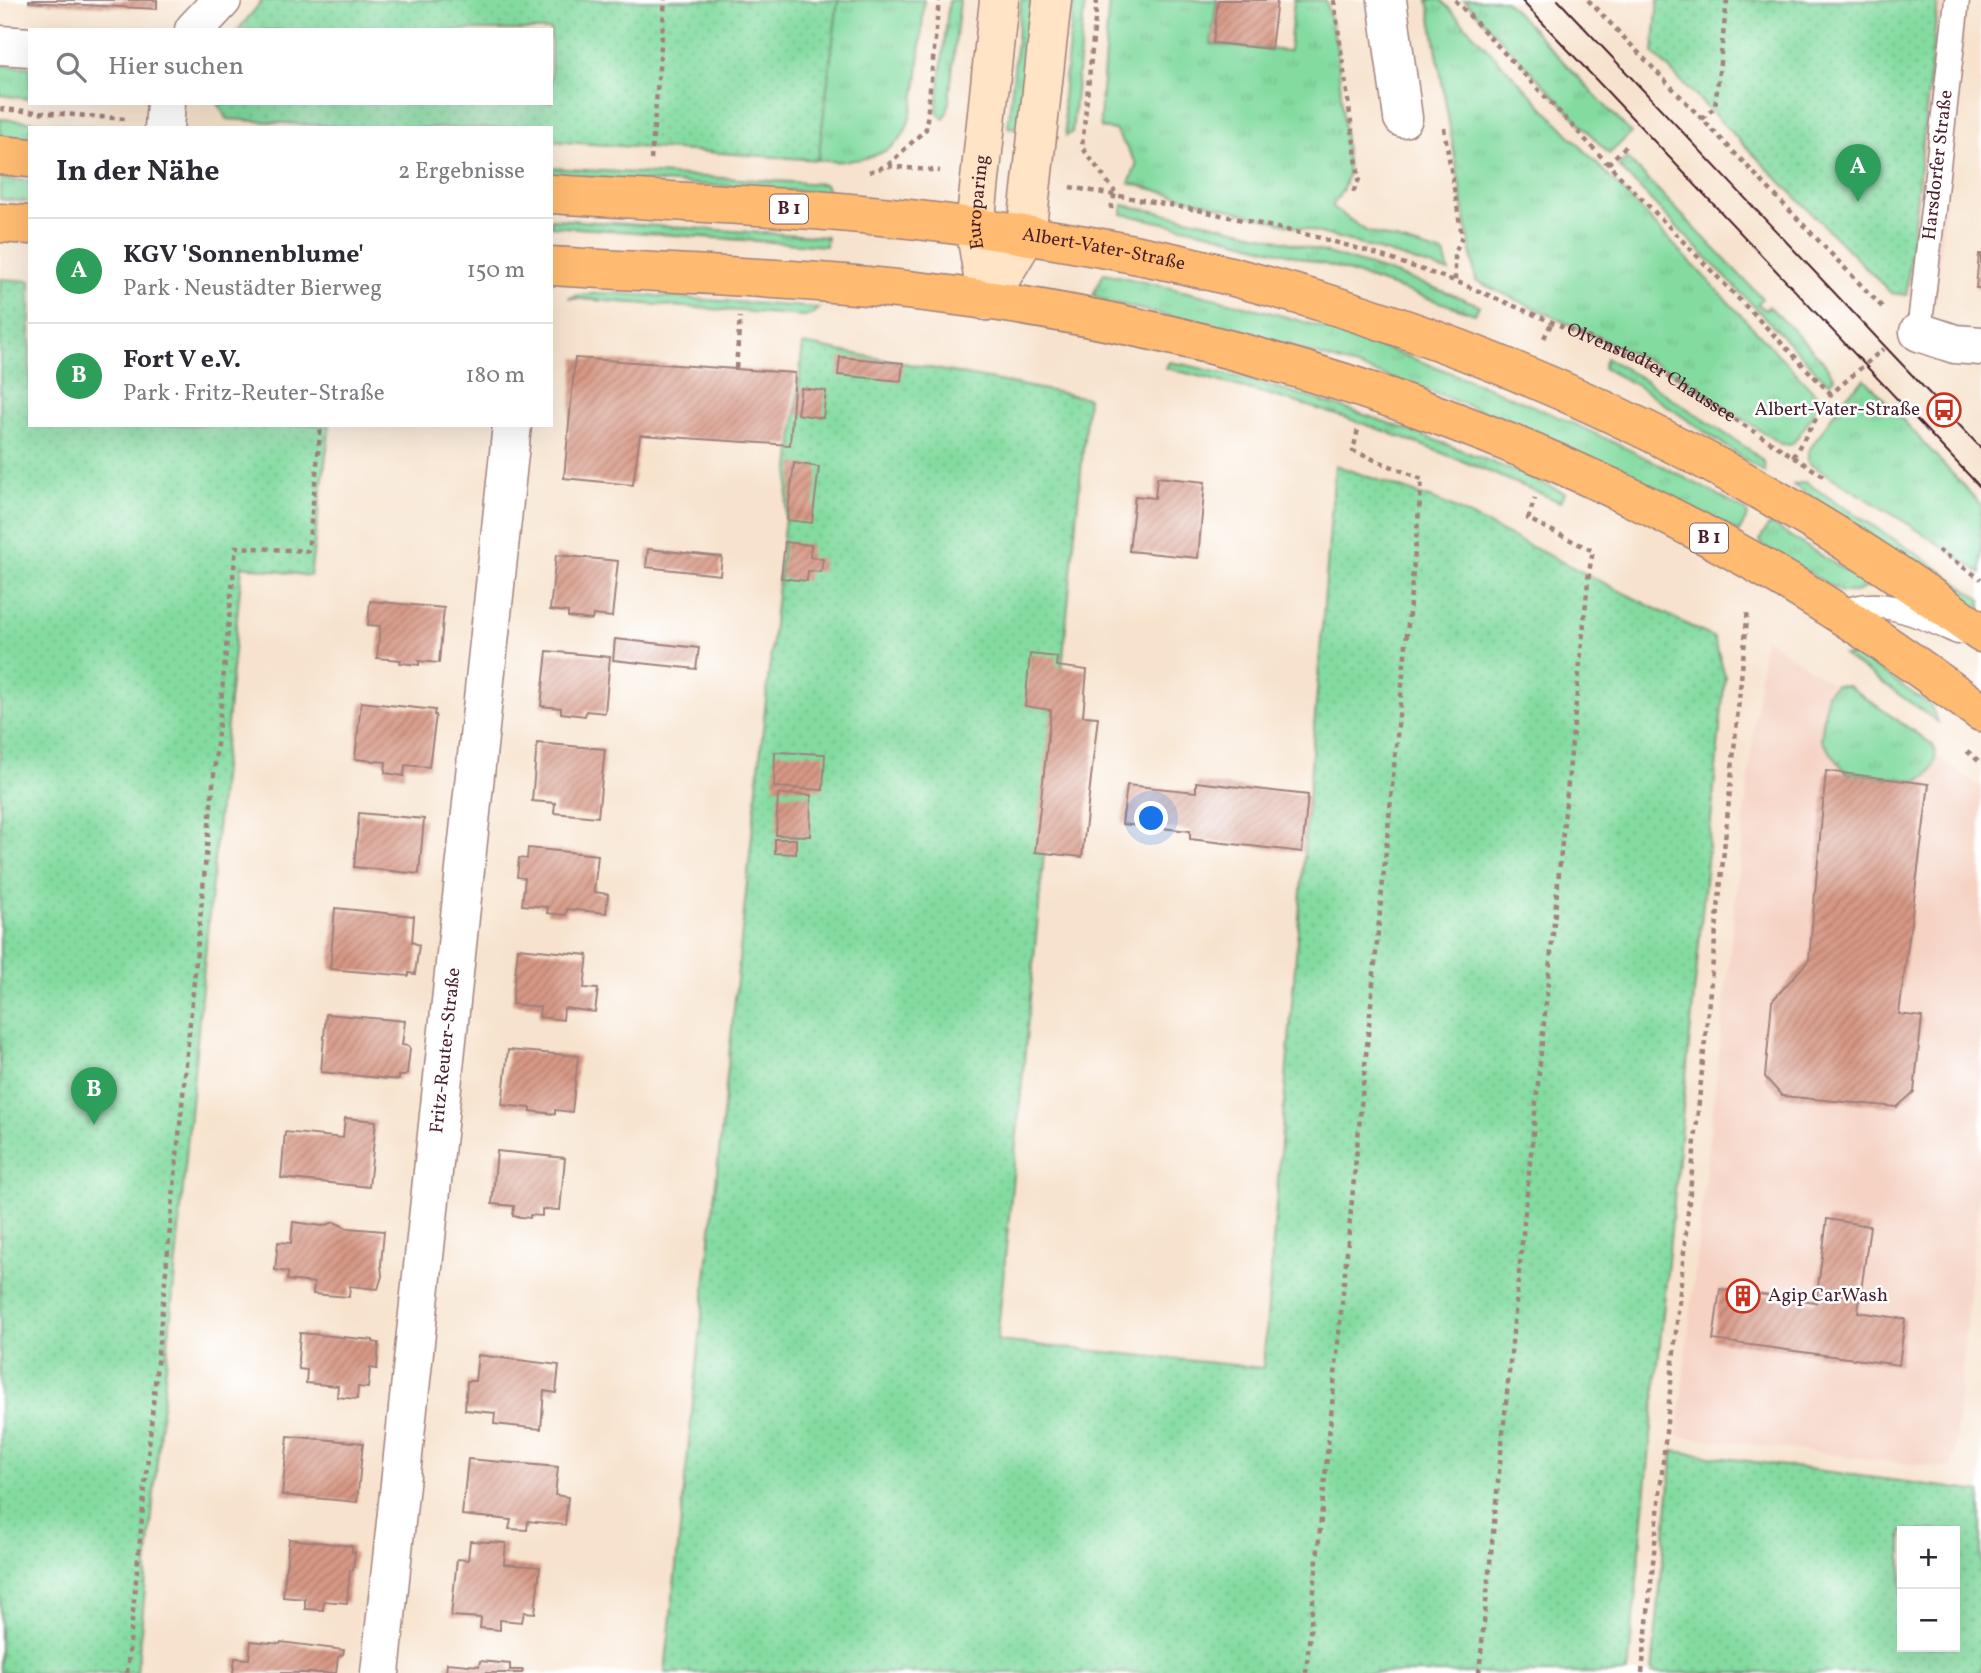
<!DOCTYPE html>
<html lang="de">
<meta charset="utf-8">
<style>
body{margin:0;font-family:Vollkorn,serif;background:#f7f7f7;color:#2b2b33}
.controls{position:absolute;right:21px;bottom:21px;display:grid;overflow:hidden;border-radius:0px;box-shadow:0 7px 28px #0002}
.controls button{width:63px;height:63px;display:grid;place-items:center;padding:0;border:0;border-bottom:2px solid #e1e1e2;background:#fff;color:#2b2b33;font:35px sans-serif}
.you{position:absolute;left:1152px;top:819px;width:24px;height:24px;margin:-18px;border:5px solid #fff;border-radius:50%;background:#1a73e8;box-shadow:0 0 0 10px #1a73e833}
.badge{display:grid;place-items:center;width:46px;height:46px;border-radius:50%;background:#2563eb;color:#fff;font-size:23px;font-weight:700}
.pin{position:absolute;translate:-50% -58px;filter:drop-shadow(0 2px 4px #0008)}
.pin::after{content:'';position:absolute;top:37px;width:24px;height:21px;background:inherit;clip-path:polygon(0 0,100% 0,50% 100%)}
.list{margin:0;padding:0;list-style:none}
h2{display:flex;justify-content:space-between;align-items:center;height:91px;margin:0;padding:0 28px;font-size:30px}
h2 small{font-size:23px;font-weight:400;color:#7c7c81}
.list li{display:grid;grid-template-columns:46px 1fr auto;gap:21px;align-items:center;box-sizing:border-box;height:105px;padding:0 28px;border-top:2px solid #e1e1e2}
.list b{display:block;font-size:26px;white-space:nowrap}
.list p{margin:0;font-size:23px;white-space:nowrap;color:#7c7c81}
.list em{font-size:23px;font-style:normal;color:#7c7c81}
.icon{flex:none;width:38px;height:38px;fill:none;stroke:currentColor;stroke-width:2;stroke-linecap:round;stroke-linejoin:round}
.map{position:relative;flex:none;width:1981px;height:1673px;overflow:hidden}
.search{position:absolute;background:#fff;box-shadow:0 7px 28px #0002;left:28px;top:28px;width:525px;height:77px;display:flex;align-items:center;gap:18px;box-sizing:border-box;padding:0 24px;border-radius:0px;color:#7c7c81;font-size:26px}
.panel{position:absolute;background:#fff;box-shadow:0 7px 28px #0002;left:28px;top:126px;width:525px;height:301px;border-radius:0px}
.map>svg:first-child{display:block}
</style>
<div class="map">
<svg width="1981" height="1673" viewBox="0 0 1981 1673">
<defs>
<pattern id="grass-tufts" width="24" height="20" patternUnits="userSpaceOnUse" patternTransform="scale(1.75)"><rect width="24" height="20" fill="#83dba0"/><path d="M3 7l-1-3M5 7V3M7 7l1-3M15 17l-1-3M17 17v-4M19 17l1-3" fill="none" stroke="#73bc8a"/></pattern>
<pattern id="park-dots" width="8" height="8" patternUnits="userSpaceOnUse" patternTransform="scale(1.75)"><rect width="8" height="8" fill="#83dba0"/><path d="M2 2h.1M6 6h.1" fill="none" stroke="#73bc8a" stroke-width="1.8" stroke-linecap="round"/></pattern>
<pattern id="building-hatch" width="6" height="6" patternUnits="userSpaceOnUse" patternTransform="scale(1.75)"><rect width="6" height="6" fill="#d79885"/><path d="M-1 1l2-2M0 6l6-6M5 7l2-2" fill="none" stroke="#b07b6d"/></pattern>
</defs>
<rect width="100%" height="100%" fill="#fff"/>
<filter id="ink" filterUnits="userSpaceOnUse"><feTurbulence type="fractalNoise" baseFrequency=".0143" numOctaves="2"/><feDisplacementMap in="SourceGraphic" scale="14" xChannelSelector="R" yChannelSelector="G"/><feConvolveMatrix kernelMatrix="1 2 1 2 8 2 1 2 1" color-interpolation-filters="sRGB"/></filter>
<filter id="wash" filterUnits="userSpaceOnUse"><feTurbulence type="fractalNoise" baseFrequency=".00686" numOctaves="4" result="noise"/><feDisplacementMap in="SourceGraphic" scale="28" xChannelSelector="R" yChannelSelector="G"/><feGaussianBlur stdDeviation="1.57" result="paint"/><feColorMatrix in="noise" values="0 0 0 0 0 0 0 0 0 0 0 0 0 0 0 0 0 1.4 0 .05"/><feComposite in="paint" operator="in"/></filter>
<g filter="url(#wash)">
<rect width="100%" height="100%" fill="#f7e3cd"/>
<g fill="#f5d2c2">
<polygon points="1938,0 1968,0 1935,299 1906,295"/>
<polygon points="1764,637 1981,787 1981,1164 1953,1469 1677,1436"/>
</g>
<g fill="url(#grass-tufts)" stroke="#667d66" stroke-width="2">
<path d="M838 0H924C921 32 919 117 900 139 882 160 843 164 818 160Z"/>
<polygon points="949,0 960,0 948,109 944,119 939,115 937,108"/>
<polygon points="1021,0 1032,0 1018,128 1008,127"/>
<polygon points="1074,0 1085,0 1072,132 1066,136 1063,98"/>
<polygon points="1109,0 1217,0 1211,44 1289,51 1294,0 1326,0 1337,48 1348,174 1343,189 1332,207 1366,231 1444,254 1449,272 1343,239 1129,183 1137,164 1115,130 1101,128 1100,118"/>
<path d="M1428 0H1441L1816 394C1821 409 1802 429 1794 442L1790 445 1781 444 1668 370 1476 281Z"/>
<polygon points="1464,0 1505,0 1631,133 1609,154"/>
<polygon points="0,65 30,67 30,99 0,95"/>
<polygon points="0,119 108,128 30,128 30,139 0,137"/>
<polygon points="1627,158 1762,298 1758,304 1765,310 1769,306 1822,360 1835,378 1830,382 1825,380 1618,166"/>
<polygon points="551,168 825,184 829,193 551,175"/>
<polygon points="0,179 30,181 30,202 0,199"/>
<path d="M1123 205C1244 228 1365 259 1479 305L1475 314 1338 268 1211 233 1122 214Z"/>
<polygon points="551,219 827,237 826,246 551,226"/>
<path d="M1104 273C1182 291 1263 308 1340 333 1481 380 1617 438 1746 511L1748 515 1739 532C1664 495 1590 457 1514 424 1383 369 1247 333 1108 302L1093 295Z"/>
<polygon points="612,293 819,308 811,315 804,316 568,298 584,294"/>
<polygon points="1606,358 1643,379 1751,451 1764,462 1765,473 1638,386 1603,368"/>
<path d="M1169 362C1201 367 1232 376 1263 384 1366 412 1467 450 1565 493L1560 502C1496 474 1432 448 1367 425 1301 402 1234 385 1166 368Z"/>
<polygon points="1865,379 1981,505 1981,573 1910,525 1808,463 1808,452 1845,397"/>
<polygon points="1805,482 1920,556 1981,600 1981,612 1902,555 1793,485"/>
<polygon points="1772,525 1870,586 1855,592 1841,592 1762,545 1760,540 1768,526"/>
<polygon points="1843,655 1857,655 1930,705 1938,722"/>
<path d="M1835 685 1848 686 1933 745C1939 759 1932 777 1917 781L1846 772 1821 740 1827 693Z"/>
</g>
<g fill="url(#park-dots)" stroke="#667d66" stroke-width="2" fill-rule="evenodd">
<polygon points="263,0 838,0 818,160 551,141 551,128 356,128 227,119 218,103 551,103 551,30 238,30"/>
<polygon points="1658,0 1938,0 1906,295 1891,293 1653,53"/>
<polygon points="0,279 30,281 30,425 330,425 310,576 242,566 137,1673 0,1673"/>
<polygon points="803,344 1088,398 997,1341 1263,1368 1335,465 1446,504 1714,638 1725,676 1628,1673 665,1673"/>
<path d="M1673 1451 1981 1492V1673H1652ZM1902 1531H1955V1647H1902Z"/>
</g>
<g id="blocks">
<g fill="url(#building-hatch)">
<polygon points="29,0 157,0 157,9 29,2"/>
<polygon points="1218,0 1277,0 1271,49 1213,43"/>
<polygon points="1979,254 1981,254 1981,288 1976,288"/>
<polygon points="840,357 903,363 901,381 838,375"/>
<polygon points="575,358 795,373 790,445 640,435 633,485 564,478"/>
<polygon points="801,388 826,391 823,418 797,414"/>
<polygon points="794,463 819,467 812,523 787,520"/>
<polygon points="1157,477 1205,482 1198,558 1129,551 1135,496 1155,498"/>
<polygon points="785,542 811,545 810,557 823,559 821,572 808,571 807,581 781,578"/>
<polygon points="648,549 722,557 720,575 646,567"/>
<polygon points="556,555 618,561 612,617 593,615 592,620 568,617 568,612 550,610"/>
<polygon points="370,601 444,608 439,663 419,661 419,665 400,663 401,660 377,658 380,626 368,625"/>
<polygon points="615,639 699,648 696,669 613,660"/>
<polygon points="547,651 610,657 605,713 586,711 585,716 561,713 561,708 541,706"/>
<polygon points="1030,654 1057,657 1056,666 1087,670 1083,716 1098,717 1082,857 1035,852 1051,710 1025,706"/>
<polygon points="361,702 435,710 434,715 436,715 429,767 405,765 404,776 385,773 386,762 355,759"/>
<polygon points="537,743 605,749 598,817 554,813 555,803 532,801"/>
<polygon points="775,752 825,754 823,790 774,787"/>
<polygon points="1826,771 1929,784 1899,1014 1922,1017 1914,1092 1897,1107 1782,1096 1765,1077 1772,1001 1809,960"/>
<polygon points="1196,782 1308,795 1302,852 1190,839 1190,831 1122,824 1127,785 1196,792"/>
<polygon points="778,794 811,795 810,836 776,835"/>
<polygon points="359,813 424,819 419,874 354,867"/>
<polygon points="775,839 796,839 796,854 775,853"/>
<polygon points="528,848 598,855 594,892 608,894 606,913 567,909 566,915 547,913 548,907 522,905 525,878 517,877 519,858 527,859"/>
<polygon points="335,908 414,916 412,942 419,945 415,974 409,973 409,976 330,969"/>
<polygon points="518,948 588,955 584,988 598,989 595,1012 564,1008 563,1020 539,1017 540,1007 512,1004"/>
<polygon points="326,1014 405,1021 402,1045 408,1046 410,1049 407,1074 404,1076 399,1076 399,1080 321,1072"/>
<polygon points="508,1050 578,1056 572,1112 555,1110 555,1114 531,1111 531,1108 502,1105"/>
<polygon points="345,1118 376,1121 369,1187 281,1178 285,1132 343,1138"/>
<polygon points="497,1151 565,1158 560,1210 542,1209 542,1216 530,1215 530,1218 513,1216 514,1206 492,1204"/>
<polygon points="1827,1219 1870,1226 1858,1312 1905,1319 1899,1365 1713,1340 1720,1289 1816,1302"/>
<polygon points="293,1222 323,1226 334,1222 347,1228 384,1231 381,1264 382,1276 378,1289 350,1286 349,1297 313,1294 314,1283 287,1280 288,1272 275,1270 278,1242 291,1243"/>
<polygon points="300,1333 373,1340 373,1342 379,1343 377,1369 370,1368 368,1388 358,1387 357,1399 337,1397 338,1386 306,1383 307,1370 299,1369 298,1360"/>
<polygon points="478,1355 559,1365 556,1393 544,1391 541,1429 494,1424 495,1413 465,1410 467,1381 475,1381"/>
<polygon points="288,1436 363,1443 357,1502 282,1495"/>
<polygon points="468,1459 558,1467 555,1495 568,1497 565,1525 528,1521 527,1530 509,1529 511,1520 462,1515"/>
<polygon points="289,1539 352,1546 352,1552 355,1552 353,1570 350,1570 347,1603 324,1601 323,1610 305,1609 305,1599 283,1597"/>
<polygon points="470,1541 506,1543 504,1564 540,1567 535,1613 524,1612 522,1622 500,1620 500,1630 480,1628 481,1618 451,1616 457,1559 468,1560"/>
<polygon points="251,1641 280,1644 281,1642 344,1650 343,1654 338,1657 336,1673 233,1673 235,1658 249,1659"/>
<polygon points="480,1661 510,1664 510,1670 523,1670 522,1673 446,1673 447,1663 479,1666"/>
</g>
</g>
</g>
<g filter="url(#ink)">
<use href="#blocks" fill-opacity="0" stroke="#a0817c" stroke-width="2"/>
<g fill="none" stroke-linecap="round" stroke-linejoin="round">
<defs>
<g id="lane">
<path id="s2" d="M1919 332 1957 0"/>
<path d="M1841 614C1877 593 1924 617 1958 632"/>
</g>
<g id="street">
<polyline points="1387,0 1403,118"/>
<polyline points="194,30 222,0"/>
<polyline points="0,45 30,47"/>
<polyline points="164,128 166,103"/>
<polyline points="1919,332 1955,344 1981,346"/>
<path id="s3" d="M380 1673 512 425"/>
</g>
<g id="secondary">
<polyline points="987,301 1026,236 1052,0"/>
<path id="s4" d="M987 301 975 227 999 0"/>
</g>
<g id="primary">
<polyline points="0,155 30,158"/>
<path id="s5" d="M551 194C693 203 837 207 978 228 1046 238 1114 249 1181 264 1469 331 1743 458 1981 633"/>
<polyline points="0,223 30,225"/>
<path d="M551 266C696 275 842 279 986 300 1289 345 1585 450 1843 616 1890 646 1935 679 1981 712"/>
</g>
</defs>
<use href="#lane" stroke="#a0817c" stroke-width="27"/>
<use href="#street" stroke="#a0817c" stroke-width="41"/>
<use href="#secondary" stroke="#a0817c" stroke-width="41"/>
<use href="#primary" stroke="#a0817c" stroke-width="41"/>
<g stroke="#a0817c" stroke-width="4.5" stroke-dasharray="5 5" stroke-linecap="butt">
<polyline points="1097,0 1082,147 1115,192"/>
<polyline points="1334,0 1359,179 1352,195"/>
<polyline points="1455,0 1608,164 1831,394"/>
<polyline points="1588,0 1885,310"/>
<polyline points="0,109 126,119"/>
<polyline points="1702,119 1715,107 1727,0"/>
<polyline points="1444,128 1462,236 1455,253 1455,281"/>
<polyline points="651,160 665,0"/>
<polyline points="1608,164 1627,145"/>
<polyline points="888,165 926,129 939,0"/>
<polyline points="869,172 887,166 940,171"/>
<path id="s1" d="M1070 187 1203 211 1313 236 1367 251 1455 281 1644 361 1825 477"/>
<polyline points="1111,209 1115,193"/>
<polyline points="1544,338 1552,322"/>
<polyline points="736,368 740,317"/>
<polyline points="1793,457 1831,394 1883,349"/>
<polyline points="1938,550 1981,579"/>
<polyline points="1967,751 1981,763"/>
<polyline points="127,1673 236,547 308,551 321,425"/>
<polyline points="1306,1673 1422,479 1353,451 1358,429"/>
<polyline points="1479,1673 1589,572 1593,551 1528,519 1535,498"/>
<polyline points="1642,1673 1748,609"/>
</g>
<use href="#lane" stroke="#fff" stroke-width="24"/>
<use href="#street" stroke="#fff" stroke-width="38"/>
<use href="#secondary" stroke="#ffe4c6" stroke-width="38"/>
<use href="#primary" stroke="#ffbb71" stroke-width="38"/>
<g stroke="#4a1f2b" stroke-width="2">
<polyline points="1521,0 1981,488"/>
<polyline points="1558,0 1981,448"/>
</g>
</g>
</g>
<defs>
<symbol id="bus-ring" viewBox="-11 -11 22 22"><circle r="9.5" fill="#fff" stroke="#c8321e" stroke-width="1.5"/><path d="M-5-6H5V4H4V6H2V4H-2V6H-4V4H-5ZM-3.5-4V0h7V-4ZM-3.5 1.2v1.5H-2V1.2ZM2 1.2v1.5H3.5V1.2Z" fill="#c8321e"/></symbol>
<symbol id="building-ring" viewBox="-11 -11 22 22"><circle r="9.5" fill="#fff" stroke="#c8321e" stroke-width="1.5"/><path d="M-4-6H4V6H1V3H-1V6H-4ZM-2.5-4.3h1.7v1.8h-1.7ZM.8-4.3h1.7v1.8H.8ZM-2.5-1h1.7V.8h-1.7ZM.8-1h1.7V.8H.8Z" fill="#c8321e"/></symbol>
</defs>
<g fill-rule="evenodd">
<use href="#bus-ring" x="1925" y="391" width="38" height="38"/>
<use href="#building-ring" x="1724" y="1277" width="38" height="38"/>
</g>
<g text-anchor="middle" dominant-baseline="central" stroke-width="5" stroke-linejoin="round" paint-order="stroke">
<g fill="#fff" stroke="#80626b" stroke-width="2">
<rect x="770" y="194.5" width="38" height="29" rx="5"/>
<rect x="1690" y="523.5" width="38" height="29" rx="5"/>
</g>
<g font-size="18" font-weight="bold" fill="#4a1f2b">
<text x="789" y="209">B 1</text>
<text x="1709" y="538">B 1</text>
</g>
<g font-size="19" fill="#4a1f2b" stroke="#fff">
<text stroke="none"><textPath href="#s2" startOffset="168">Harsdorfer Straße</textPath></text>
<text stroke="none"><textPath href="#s4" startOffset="100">Europaring</textPath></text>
<text stroke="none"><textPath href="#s5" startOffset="556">Albert-Vater-Straße</textPath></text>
<text stroke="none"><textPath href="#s1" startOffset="614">Olvenstedter Chaussee</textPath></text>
<text stroke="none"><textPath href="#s3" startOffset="626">Fritz-Reuter-Straße</textPath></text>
</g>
<g font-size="19" fill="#4a1f2b" stroke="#fff" text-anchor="end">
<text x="1920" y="410">Albert-Vater-Straße</text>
<text x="1768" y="1296" text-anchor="start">Agip CarWash</text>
</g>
</g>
</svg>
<div class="controls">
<button>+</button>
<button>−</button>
</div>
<div class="you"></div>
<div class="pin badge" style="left:1858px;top:202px;background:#2e9e5b">A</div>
<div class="pin badge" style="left:94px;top:1125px;background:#2e9e5b">B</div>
<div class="search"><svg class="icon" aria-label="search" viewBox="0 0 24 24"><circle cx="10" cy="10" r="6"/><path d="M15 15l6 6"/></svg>Hier suchen</div>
<section class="panel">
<h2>In der Nähe<small>2 Ergebnisse</small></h2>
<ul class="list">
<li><span class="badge" style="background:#2e9e5b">A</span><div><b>KGV 'Sonnenblume'</b><p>Park · Neustädter Bierweg</p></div><em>150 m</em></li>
<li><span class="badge" style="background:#2e9e5b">B</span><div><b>Fort V e.V.</b><p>Park · Fritz-Reuter-Straße</p></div><em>180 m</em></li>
</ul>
</section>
</div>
